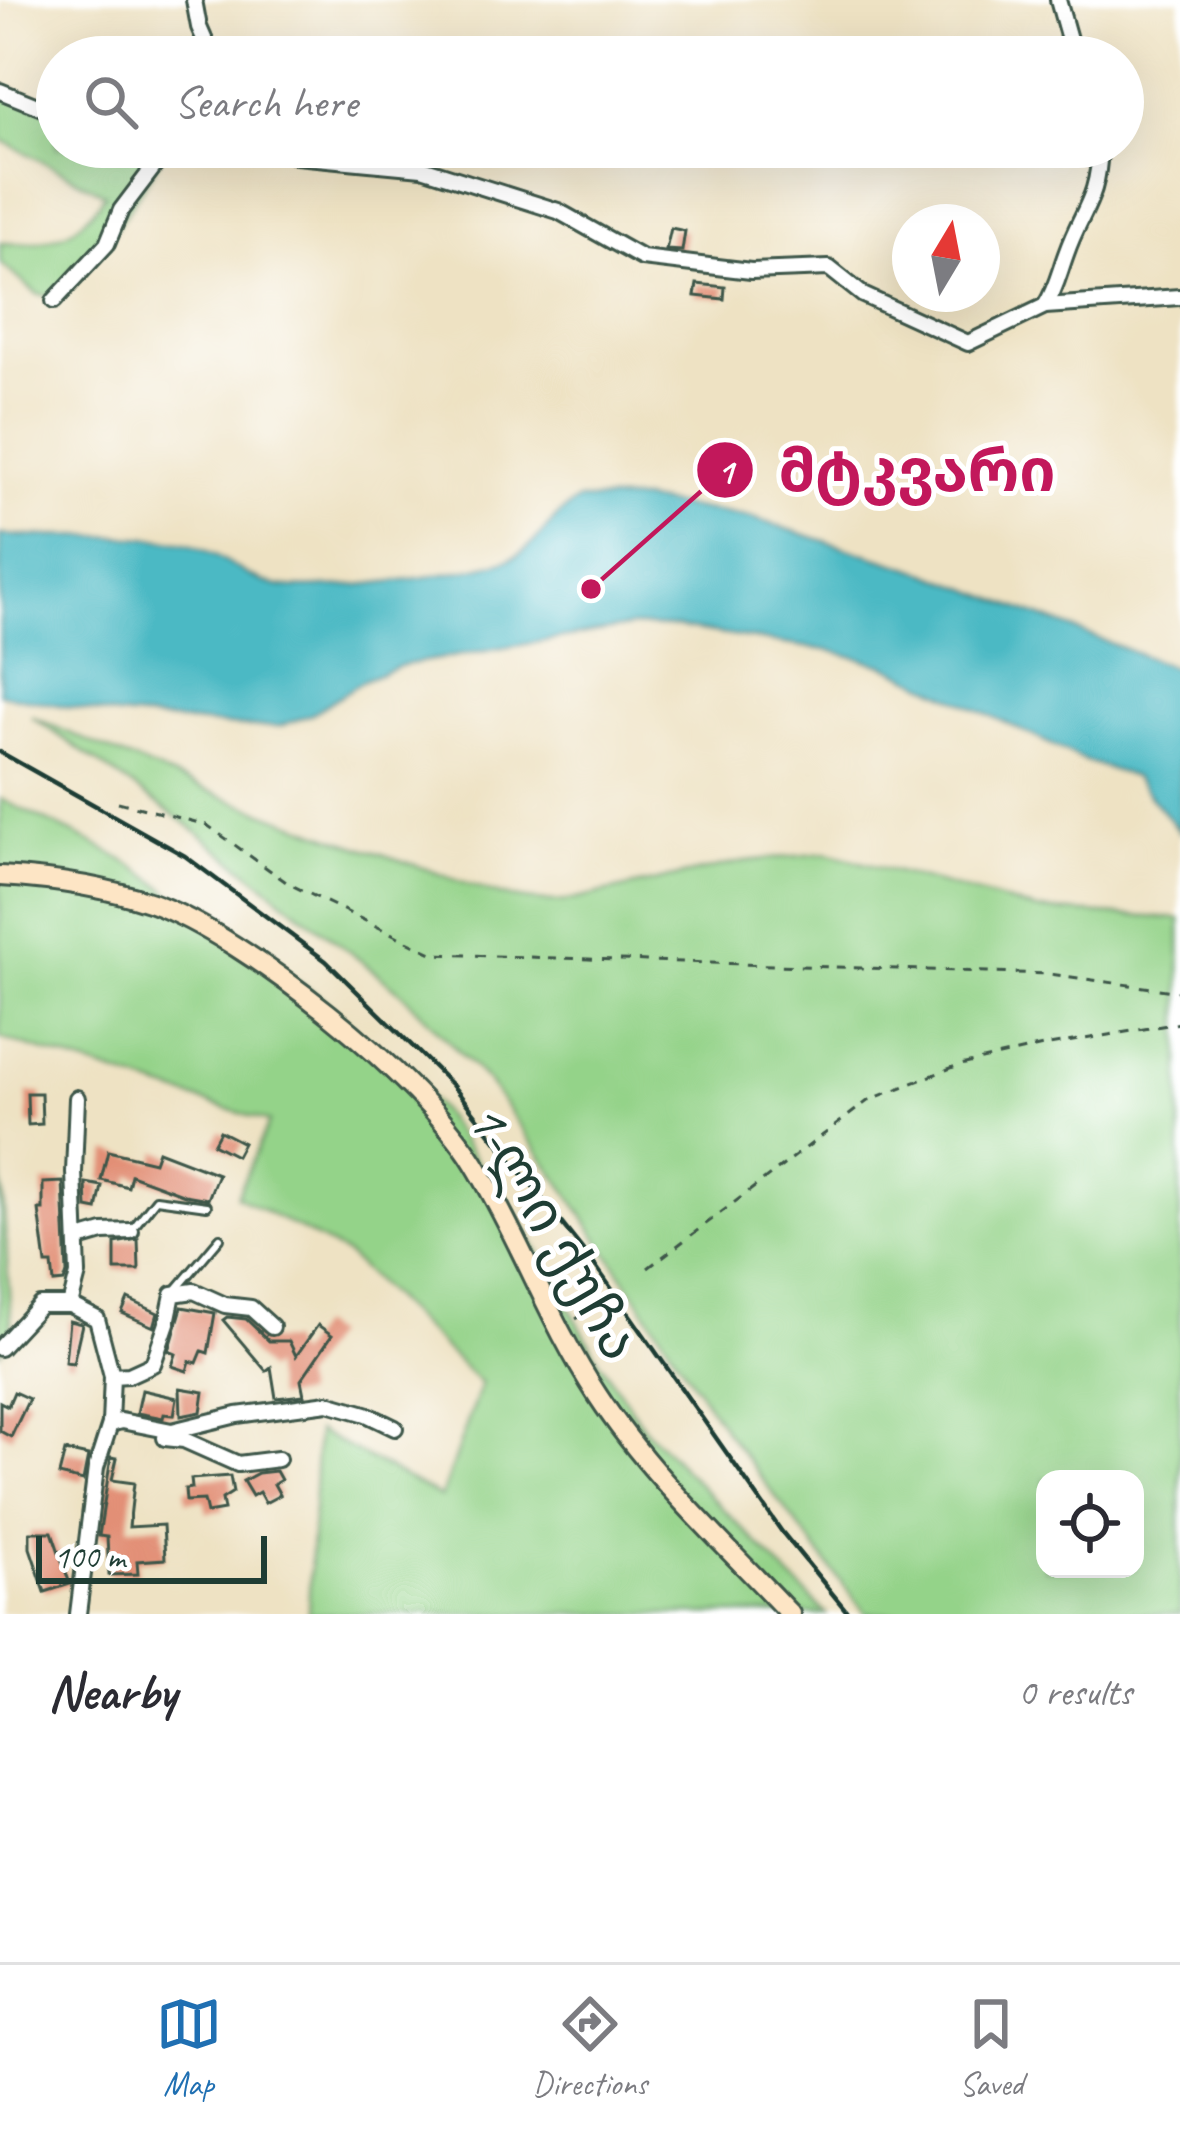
<!DOCTYPE html>
<meta charset="utf-8">
<style>
body{margin:0;font-family:Caveat,"Noto Sans Georgian",sans-serif;background:#f2f2f3;color:#2b2b33}
.controls{position:absolute;right:36px;bottom:36px;display:grid;overflow:hidden;border-radius:24px;box-shadow:0 12px 48px #0002}
.controls button{width:108px;height:108px;display:grid;place-items:center;padding:0;border:0;border-bottom:3px solid #e1e1e2;background:#fff;color:#2b2b33;font:60px sans-serif}
.compass{position:absolute;left:892px;top:204px;width:108px;height:108px;border-radius:50%;background:#fff;box-shadow:0 12px 48px #0002;rotate:10deg}
.scale{position:absolute;left:36px;bottom:30px;width:231px;box-sizing:border-box;padding-left:12px;border:6px solid #1f3d34;border-top:0;font-size:33px;line-height:42px;white-space:nowrap;color:#1f3d34;-webkit-text-stroke:9px #fff;paint-order:stroke}
.list{margin:0;padding:0;list-style:none}
h2{display:flex;justify-content:space-between;align-items:center;height:156px;margin:0;padding:0 48px;font-size:51px}
h2 small{font-size:39px;font-weight:400;color:#7c7c81}
.icon{flex:none;width:66px;height:66px;fill:none;stroke:currentColor;stroke-width:2;stroke-linecap:round;stroke-linejoin:round}
.map{position:relative;flex:none;width:1180px;height:1614px;overflow:hidden}
.search{position:absolute;background:#fff;box-shadow:0 12px 48px #0002;left:36px;right:36px;top:36px;height:132px;display:flex;align-items:center;gap:30px;box-sizing:border-box;padding:0 42px;border-radius:66px;color:#7c7c81;font-size:45px}
.sheet{height:348px;background:#fff}
nav{display:flex;justify-content:space-around;align-items:center;box-sizing:border-box;height:168px;border-top:3px solid #e1e1e2;background:#fff;font-size:33px;color:#7c7c81}
nav a{display:grid;justify-items:center;gap:6px}
nav .on{color:#1f6fb2}
.map>svg:first-child{display:block}
</style>
<div class="map">
<svg width="1180" height="1614" viewBox="0 0 1180 1614">
<rect width="100%" height="100%" fill="#fff"/>
<filter id="ink" filterUnits="userSpaceOnUse"><feTurbulence type="fractalNoise" baseFrequency=".00833" numOctaves="2"/><feDisplacementMap in="SourceGraphic" scale="24" xChannelSelector="R" yChannelSelector="G"/><feConvolveMatrix kernelMatrix="1 2 1 2 8 2 1 2 1" color-interpolation-filters="sRGB"/></filter>
<filter id="wash" filterUnits="userSpaceOnUse"><feTurbulence type="fractalNoise" baseFrequency=".004" numOctaves="4" result="noise"/><feDisplacementMap in="SourceGraphic" scale="48" xChannelSelector="R" yChannelSelector="G"/><feGaussianBlur stdDeviation="2.7" result="paint"/><feColorMatrix in="noise" values="0 0 0 0 0 0 0 0 0 0 0 0 0 0 0 0 0 1.4 0 .05"/><feComposite in="paint" operator="in"/></filter>
<g filter="url(#wash)">
<rect width="100%" height="100%" fill="#eee2c3"/>
<g fill="#94d389" stroke="#5a885e" stroke-width="3" fill-rule="evenodd">
<path d="M0 91 57 114V147H123L162 156C129 208 101 261 49 296L37 294 0 263V243C50 246 78 236 105 194L0 139Z"/>
<path d="M31 716C154 771 281 822 409 863 464 881 509 907 568 901L746 861 827 853 1037 910 1180 919V1614H866L726 1432 572 1199 488 1082 402 993 187 824ZM1135 1479V1569H1045V1479Z"/>
<path d="M0 799C54 825 145 862 183 906L323 999 438 1107 530 1237 600 1362 645 1429 826 1614H308L317 1431 441 1497 481 1384 346 1254 237 1196 269 1122 0 1038Z"/>
<polygon points="0,1147 12,1340 0,1353"/>
</g>
<path fill="#4bb9c4" stroke="#357b7c" stroke-width="3" d="M579 500H641L749 517 927 573 1180 670V832L1134 777 1088 762 884 665 832 651 673 627 633 626 403 665 366 679 310 715 280 726 250 727 118 716 0 694V535C57 539 118 532 175 541 217 547 235 575 274 585 309 595 476 574 511 558 540 546 549 516 579 500Z"/>
<g id="blocks">
<g fill="#e28f76">
<polygon points="671,228 685,231 682,251 666,250"/>
<polygon points="697,284 725,287 724,299 695,296"/>
<polygon points="27,1093 41,1093 42,1124 28,1125"/>
<polygon points="220,1131 243,1143 236,1156 213,1144"/>
<polygon points="108,1151 154,1162 158,1151 218,1174 208,1199 185,1195 131,1175 128,1187 101,1180"/>
<polygon points="63,1182 67,1273 64,1282 54,1283 52,1264 46,1264 39,1210 43,1210 43,1183"/>
<polygon points="86,1183 102,1186 97,1210 87,1208"/>
<polygon points="138,1239 139,1270 115,1270 115,1243"/>
<polygon points="128,1299 158,1313 154,1327 122,1313"/>
<polygon points="182,1307 215,1313 208,1353 202,1351 197,1363 190,1361 187,1371 172,1366 176,1354 169,1351"/>
<polygon points="227,1317 246,1319 269,1341 289,1341 296,1356 318,1325 332,1335 301,1380 304,1395 276,1398 271,1367 266,1371 223,1320"/>
<polygon points="69,1321 82,1324 73,1363 65,1362"/>
<polygon points="180,1388 204,1392 201,1412 181,1416"/>
<polygon points="142,1390 177,1398 174,1415 164,1414 163,1418 137,1413"/>
<polygon points="14,1392 29,1399 11,1437 0,1431 0,1402 8,1406"/>
<polygon points="65,1451 88,1456 83,1481 59,1475"/>
<polygon points="111,1457 117,1458 112,1480 134,1483 129,1527 163,1525 165,1559 137,1561 138,1574 109,1575 107,1537 99,1536"/>
<polygon points="276,1471 281,1480 274,1484 280,1495 265,1503 259,1492 252,1496 243,1481 258,1473"/>
<polygon points="230,1476 233,1492 222,1499 224,1510 207,1513 204,1500 186,1501 185,1489 192,1488 191,1479"/>
<polygon points="30,1532 52,1532 70,1584 45,1592 30,1548"/>
</g>
</g>
</g>
<g filter="url(#ink)">
<use href="#blocks" fill-opacity="0" stroke="#3e5649" stroke-width="3"/>
<g fill="none" stroke-linecap="round" stroke-linejoin="round">
<defs>
<g id="lane">
<polyline points="133,1228 156,1199 207,1206"/>
<polyline points="175,1291 220,1238"/>
</g>
<g id="street">
<polyline points="194,0 199,27 212,57"/>
<polyline points="1058,0 1074,57"/>
<polyline points="0,91 57,114"/>
<polyline points="123,147 162,156 284,149"/>
<polyline points="282,147 296,156 422,168 558,211 642,258 751,271 829,268 863,295 968,343 1045,306 1180,297"/>
<polyline points="54,301 107,244 121,210 162,156"/>
<path d="M1045 306C1056 289 1059 273 1066 254 1082 208 1098 202 1100 147"/>
<polyline points="79,1239 103,1232 131,1231"/>
<polyline points="70,1305 97,1319 112,1376"/>
<polyline points="0,1348 40,1305 70,1305 78,1274 74,1172 77,1098"/>
<polyline points="110,1424 121,1421 172,1431 237,1415 328,1403 366,1414 395,1428"/>
<polyline points="165,1438 184,1440 238,1464 278,1459"/>
<polyline points="78,1614 96,1468 110,1424 112,1376 129,1375 153,1364 167,1323 173,1294 194,1291 225,1305 251,1308 272,1327"/>
</g>
<path id="secondary" d="M0 876C51 879 103 886 152 903 246 937 422 1078 474 1163 520 1238 549 1322 598 1396 651 1477 724 1543 790 1614"/>
</defs>
<use href="#lane" stroke="#3e5649" stroke-width="12"/>
<use href="#street" stroke="#3e5649" stroke-width="20"/>
<use href="#secondary" stroke="#3e5649" stroke-width="24"/>
<g stroke="#3e5649" stroke-width="3" stroke-dasharray="9 9" stroke-linecap="butt">
<polyline points="118,802 207,825 289,884 434,954 1050,974 1180,992"/>
<polyline points="648,1268 869,1100 956,1066 1043,1046 1180,1023"/>
<polyline points="576,1319 590,1310"/>
</g>
<use href="#lane" stroke="#fff" stroke-width="6"/>
<use href="#street" stroke="#fff" stroke-width="14"/>
<use href="#secondary" stroke="#fde5c5" stroke-width="18"/>
<polyline stroke="#1f3d34" stroke-width="4.5" points="0,752 185,856 326,961 452,1085 597,1268 782,1532 849,1614"/>
</g>
</g>
<g text-anchor="middle" dominant-baseline="central" stroke-width="10" stroke-linejoin="round" paint-order="stroke">
<g font-size="57" fill="#1f3d34" stroke="#fff">
<text transform="translate(554 1231) rotate(60)">1-ლი ქუჩა</text>
</g>
</g>
<path fill="none" stroke="#c2185b" stroke-width="4.5" d="M591 589L725 470"/>
<g fill="#c2185b" stroke="#fff" stroke-width="4.5">
<circle cx="591" cy="589" r="12"/>
<circle cx="725" cy="470" r="30"/>
</g>
<g font-size="36" text-anchor="middle" font-weight="bold" fill="#fff">
<text x="725" y="483">1</text>
</g>
<g font-size="60" text-anchor="middle" font-weight="bold" fill="#c2185b" stroke="#fff" stroke-width="10" stroke-linejoin="round" paint-order="stroke">
<text x="917" y="491">მტკვარი</text>
</g>
</svg>
<div class="controls">
<button><svg class="icon" aria-label="locate" viewBox="0 0 24 24"><circle cx="12" cy="12" r="6"/><path d="M12 2v4M12 18v4M2 12h4M18 12h4"/></svg></button>
</div>
<svg class="compass" viewBox="-18 -18 36 36"><path d="M0-13l5 13h-10z" fill="#e53935"/><path d="M0 13l5-13h-10z" fill="#7c7c81"/></svg>
<div class="scale">100 m</div>
<div class="search"><svg class="icon" aria-label="search" viewBox="0 0 24 24"><circle cx="10" cy="10" r="6"/><path d="M15 15l6 6"/></svg>Search here</div>
</div>
<section class="sheet">
<h2>Nearby<small>0 results</small></h2>
<ul class="list">
</ul>
</section>
<nav>
<a class="on"><svg class="icon" aria-label="map" viewBox="0 0 24 24"><path d="M3 6l6-2 6 2 6-2v14l-6 2-6-2-6 2zM9 4v14M15 6v14"/></svg>Map</a>
<a><svg class="icon" aria-label="directions" viewBox="0 0 24 24"><path d="M12 3l9 9-9 9-9-9zM9 14v-3h6M13 9l2 2-2 2"/></svg>Directions</a>
<a><svg class="icon" aria-label="saved" viewBox="0 0 24 24"><path d="M7 4h10v16l-5-4-5 4z"/></svg>Saved</a>
</nav>
